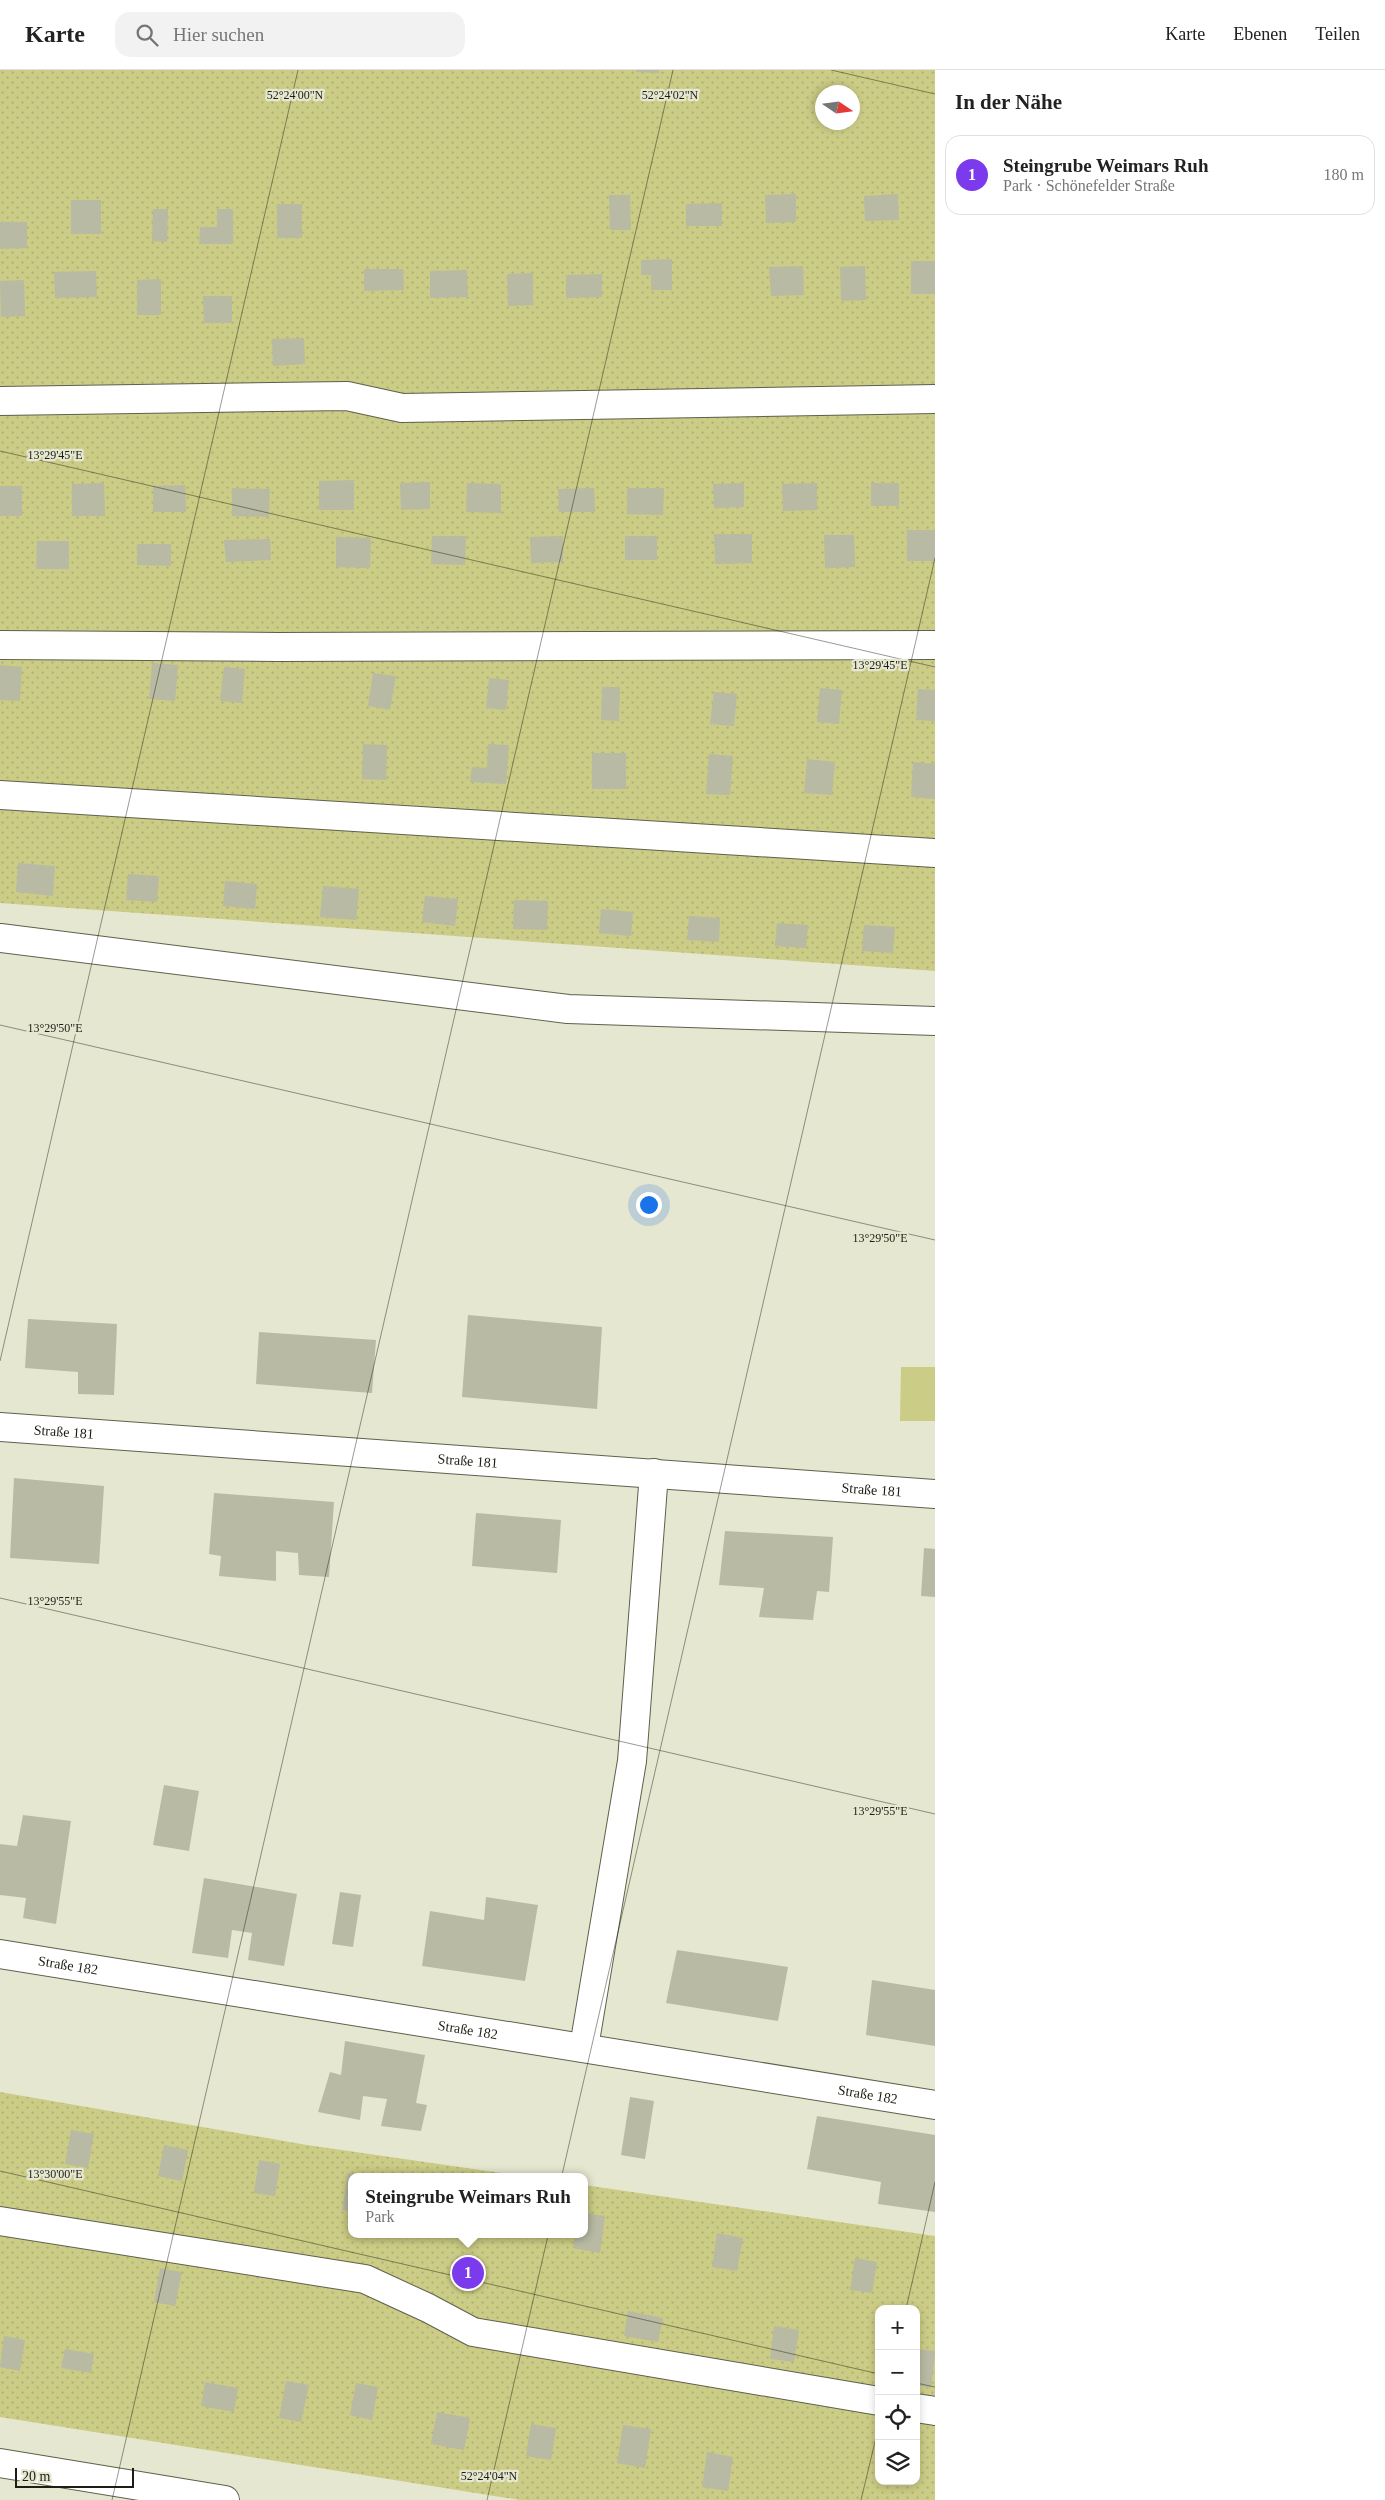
<!DOCTYPE html>
<html lang="de">
<meta charset="utf-8">
<style>
body{margin:0;font-family:Georgia,serif;background:#f2f2f2;color:#222}
.controls{position:absolute;right:15px;bottom:15px;display:grid;overflow:hidden;border-radius:10px;box-shadow:0 2px 8px #0003}
.controls button{width:45px;height:45px;display:grid;place-items:center;padding:0;border:0;border-bottom:1px solid #e0e0e0;background:#fff;color:#222;font:25px sans-serif}
.compass{position:absolute;left:815px;top:15px;width:45px;height:45px;border-radius:50%;background:#fff;box-shadow:0 2px 8px #0003;rotate:103deg}
.scale{position:absolute;left:15px;bottom:12px;width:119px;box-sizing:border-box;padding-left:5px;border:2px solid #1d1d15;border-top:0;font-size:14px;line-height:18px;white-space:nowrap;color:#1d1d15;-webkit-text-stroke:4px #e6e7d0;paint-order:stroke}
.you{position:absolute;left:648px;top:1134px;width:18px;height:18px;margin:-12px;border:4px solid #fff;border-radius:50%;background:#1a73e8;box-shadow:0 0 0 8px #1a73e833}
.badge{display:grid;place-items:center;width:32px;height:32px;border-radius:50%;background:#7c3aed;color:#fff;font-size:16px;font-weight:700}
.pin{position:absolute;translate:-50% -50%;border:2px solid #fff;box-shadow:0 1px 5px #0006}
.popup{position:absolute;left:348px;top:2103px;width:240px;height:65px;box-sizing:border-box;display:grid;place-content:center;border-radius:10px;background:#fff;filter:drop-shadow(0 1px 4px #0005);font-size:16px;white-space:nowrap;color:#767676}
.popup b{font-size:19px;color:#222}
.popup::after{content:'';position:absolute;left:50%;top:100%;margin-left:-10px;border:10px solid transparent;border-top-color:#fff}
.list{margin:0;padding:0;list-style:none}
h2{display:flex;justify-content:space-between;align-items:center;height:65px;margin:0;padding:0 20px;font-size:21px}
h2 small{font-size:16px;font-weight:400;color:#767676}
.list li{display:grid;grid-template-columns:32px 1fr auto;gap:15px;align-items:center;box-sizing:border-box;height:80px;margin:0 10px 10px;padding:0 10px;border:1px solid #e0e0e0;border-radius:15px}
.list b{display:block;font-size:19px;white-space:nowrap}
.list p{margin:0;font-size:16px;white-space:nowrap;color:#767676}
.list em{font-size:16px;font-style:normal;color:#767676}
.icon{flex:none;width:28px;height:28px;fill:none;stroke:currentColor;stroke-width:2;stroke-linecap:round;stroke-linejoin:round}
.map{position:relative;flex:none;width:935px;height:2430px;overflow:hidden}
header{display:flex;align-items:center;gap:30px;box-sizing:border-box;height:70px;padding:0 25px;background:#fff;border-bottom:1px solid #e0e0e0}
header strong{font-size:24px}
nav{display:flex;gap:28px;margin-inline-start:auto;font-size:18px}
.search{width:350px;height:45px;background:#f2f2f2;display:flex;align-items:center;gap:12px;box-sizing:border-box;padding:0 18px;border-radius:15px;color:#767676;font-size:19px}
main{display:flex}
aside{flex:1;background:#fff}
.map>svg:first-child{display:block}
</style>
<header>
<strong>Karte</strong>
<div class="search"><svg class="icon" aria-label="search" viewBox="0 0 24 24"><circle cx="10" cy="10" r="6"/><path d="M15 15l6 6"/></svg>Hier suchen</div>
<nav><a>Karte</a><a>Ebenen</a><a>Teilen</a></nav>
</header>
<main>
<div class="map">
<svg width="935" height="2430" viewBox="0 0 935 2430">
<defs>
<pattern id="garden-dots" width="8" height="8" patternUnits="userSpaceOnUse" patternTransform="scale(1.25)"><rect width="8" height="8" fill="#cbcc85"/><path d="M2 2h.1M6 6h.1" fill="none" stroke="#aeaf72" stroke-width="1.8" stroke-linecap="round"/></pattern>
</defs>
<rect width="100%" height="100%" fill="#e6e7d0"/>
<g fill="url(#garden-dots)" fill-rule="evenodd">
<path d="M0 0H935V901L0 833ZM822 22H852V52H822Z"/>
<path d="M0 2022 307 2075 529 2107H352V2164H584V2115L935 2166V2430H520L0 2347ZM879 2239H916V2411H879Z"/>
</g>
<polygon fill="#cbcc85" points="901,1297 935,1297 935,1351 900,1351"/>
<g fill="#b9baa3">
<polygon points="636,0 659,0 659,3 636,2"/>
<polygon points="796,124 796,152 766,153 765,125"/>
<polygon points="898,124 899,150 865,151 864,126"/>
<polygon points="609,125 630,125 631,160 610,160"/>
<rect x="71" y="130" width="30" height="34"/>
<polygon points="722,133 722,156 686,156 686,134"/>
<rect x="277" y="134" width="25" height="34"/>
<polygon points="153,139 168,139 167,172 152,171"/>
<polygon points="217,139 233,139 233,174 199,174 200,157 217,157"/>
<polygon points="0,152 27,152 27,178 0,179"/>
<polygon points="672,189 672,220 651,220 651,205 641,205 641,190"/>
<rect x="911" y="191" width="24" height="33"/>
<polygon points="803,196 804,225 771,226 769,197"/>
<polygon points="865,196 866,230 841,231 840,197"/>
<polygon points="364,199 403,199 404,220 364,221"/>
<polygon points="467,200 468,227 430,228 430,201"/>
<polygon points="96,201 97,227 55,228 54,202"/>
<polygon points="533,203 533,235 508,236 507,204"/>
<polygon points="602,204 602,227 566,228 566,205"/>
<polygon points="161,209 161,245 137,245 137,210"/>
<polygon points="24,210 25,246 1,247 0,211"/>
<polygon points="203,226 232,226 232,253 204,253"/>
<polygon points="304,268 305,294 273,296 272,269"/>
<polygon points="354,410 354,440 319,440 319,411"/>
<polygon points="430,412 430,439 401,440 400,413"/>
<polygon points="104,413 105,446 72,446 72,414"/>
<polygon points="467,413 501,414 501,443 466,442"/>
<polygon points="744,413 744,437 714,438 713,414"/>
<polygon points="817,413 817,440 783,441 782,414"/>
<rect x="871" y="413" width="28" height="23"/>
<polygon points="185,415 186,442 153,442 153,416"/>
<rect x="0" y="416" width="22" height="30"/>
<polygon points="232,418 270,419 269,447 232,446"/>
<polygon points="594,418 595,442 559,442 558,419"/>
<polygon points="627,418 664,418 663,445 627,444"/>
<rect x="907" y="460" width="28" height="31"/>
<polygon points="714,464 752,464 752,493 715,494"/>
<polygon points="824,465 854,465 855,497 825,498"/>
<polygon points="432,466 466,466 465,495 431,494"/>
<polygon points="563,466 563,492 531,493 530,467"/>
<rect x="625" y="466" width="32" height="24"/>
<polygon points="336,467 371,468 370,498 336,497"/>
<polygon points="270,469 271,490 226,492 224,470"/>
<polygon points="37,471 69,471 69,499 36,499"/>
<polygon points="137,474 171,474 171,496 137,495"/>
<polygon points="152,593 178,595 175,631 149,629"/>
<polygon points="0,595 22,597 20,631 0,630"/>
<polygon points="224,597 245,599 242,633 220,631"/>
<polygon points="373,603 396,606 390,640 368,636"/>
<polygon points="489,608 509,610 506,640 486,638"/>
<polygon points="602,617 620,617 619,651 601,650"/>
<polygon points="820,618 842,620 839,654 817,652"/>
<polygon points="918,619 935,620 935,651 916,650"/>
<polygon points="714,622 737,624 734,656 710,654"/>
<polygon points="363,674 387,675 386,710 362,709"/>
<polygon points="488,674 509,675 506,714 470,712 472,697 487,698"/>
<rect x="592" y="683" width="34" height="36"/>
<polygon points="709,684 733,686 730,725 706,724"/>
<polygon points="807,689 835,692 832,725 804,723"/>
<polygon points="913,692 935,694 935,729 911,727"/>
<polygon points="18,793 55,796 53,826 16,822"/>
<polygon points="128,804 159,806 157,832 126,830"/>
<polygon points="225,811 257,814 255,839 223,836"/>
<polygon points="323,816 359,819 356,850 320,847"/>
<polygon points="425,826 458,829 455,856 422,852"/>
<polygon points="514,830 548,831 547,860 513,859"/>
<polygon points="601,839 633,842 631,866 599,863"/>
<polygon points="689,846 720,848 719,872 687,870"/>
<polygon points="777,853 808,855 806,878 775,876"/>
<polygon points="864,855 895,857 893,883 862,881"/>
<polygon points="468,1245 602,1257 597,1339 462,1327"/>
<polygon points="28,1249 117,1254 114,1325 78,1324 78,1302 25,1298"/>
<polygon points="259,1262 376,1270 372,1323 256,1314"/>
<polygon points="14,1408 104,1416 99,1494 10,1488"/>
<polygon points="214,1423 334,1432 329,1507 299,1505 298,1483 276,1481 276,1511 219,1506 221,1486 209,1484"/>
<polygon points="476,1443 561,1450 557,1503 472,1496"/>
<polygon points="725,1461 833,1467 829,1522 817,1521 813,1550 759,1547 764,1518 719,1515"/>
<polygon points="924,1478 935,1479 935,1527 921,1526"/>
<polygon points="164,1715 199,1721 189,1781 153,1775"/>
<polygon points="23,1745 71,1751 56,1854 23,1848 26,1828 0,1825 0,1774 17,1776"/>
<polygon points="204,1808 297,1824 284,1896 248,1890 252,1863 232,1860 228,1888 192,1883"/>
<polygon points="340,1822 361,1825 353,1877 332,1874"/>
<polygon points="486,1827 538,1835 525,1911 422,1896 430,1841 484,1850"/>
<polygon points="677,1880 788,1897 778,1951 666,1933"/>
<polygon points="872,1910 935,1920 935,1976 866,1965"/>
<polygon points="345,1971 425,1985 416,2033 427,2035 421,2061 381,2056 387,2029 363,2026 360,2050 318,2042 330,2002 341,2005"/>
<polygon points="630,2027 654,2031 645,2089 621,2085"/>
<polygon points="817,2046 935,2065 935,2142 878,2134 881,2112 807,2099"/>
<polygon points="71,2060 94,2064 88,2098 65,2094"/>
<polygon points="164,2075 188,2080 182,2111 158,2106"/>
<polygon points="259,2090 280,2094 275,2126 254,2123"/>
<polygon points="348,2103 368,2106 352,2107 352,2141 342,2140"/>
<polygon points="584,2143 605,2146 600,2183 573,2178 575,2164 584,2164"/>
<polygon points="717,2163 743,2168 737,2201 712,2197"/>
<polygon points="855,2188 877,2192 872,2223 850,2220"/>
<polygon points="160,2198 182,2202 175,2236 154,2232"/>
<polygon points="628,2241 663,2248 658,2272 624,2266"/>
<polygon points="774,2256 799,2260 794,2292 770,2289"/>
<polygon points="4,2266 25,2270 20,2301 0,2297"/>
<polygon points="65,2279 94,2284 91,2303 61,2298"/>
<polygon points="916,2279 935,2281 931,2318 916,2315"/>
<polygon points="286,2311 309,2315 301,2352 279,2348"/>
<polygon points="205,2312 238,2318 234,2342 201,2336"/>
<polygon points="356,2313 378,2317 372,2350 350,2345"/>
<polygon points="437,2342 470,2348 464,2380 431,2374"/>
<polygon points="531,2354 556,2358 551,2390 526,2386"/>
<polygon points="623,2355 651,2359 645,2398 617,2393"/>
<polygon points="707,2382 733,2387 728,2421 702,2417"/>
</g>
<g fill="none" stroke-linecap="round" stroke-linejoin="round">
<defs>
<g id="minor">
<polyline points="0,331 347,326 402,338 935,329"/>
<polyline points="0,575 277,577 935,575"/>
<polyline points="0,725 935,783"/>
<polyline points="0,868 568,939 935,951"/>
<path id="s1" d="M0 1357 935 1424"/>
<path id="s2" d="M0 1884 935 2035"/>
<polyline points="584,1977 632,1691 654,1403"/>
<polyline points="0,2151 365,2209 428,2238 473,2262 879,2331"/>
<polyline points="916,2338 935,2341"/>
<polyline points="0,2393 225,2430"/>
</g>
</defs>
<use href="#minor" stroke="#5f604c" stroke-width="30"/>
<use href="#minor" stroke="#fff" stroke-width="28"/>
</g>
<path fill="none" stroke="#1d1d15" stroke-width="1" stroke-opacity="0.45" d="M831 0 935 24M0 381 935 597M0 955 935 1170M0 1291 298 0M0 1528 935 1744M0 2101 879 2304M906 2239 935 2112M916 2313 935 2317M112 2430 673 0M487 2430 935 488M861 2430 879 2355"/>
<g text-anchor="middle" dominant-baseline="central" stroke-width="4.5" stroke-linejoin="round" paint-order="stroke">
<g font-size="14" fill="#1d1d15" stroke="#e6e7d0">
<text stroke="none"><textPath href="#s1" startOffset="64">Straße 181</textPath></text>
<text stroke="none"><textPath href="#s1" startOffset="469">Straße 181</textPath></text>
<text stroke="none"><textPath href="#s1" startOffset="874">Straße 181</textPath></text>
<text stroke="none"><textPath href="#s2" startOffset="69">Straße 182</textPath></text>
<text stroke="none"><textPath href="#s2" startOffset="474">Straße 182</textPath></text>
<text stroke="none"><textPath href="#s2" startOffset="879">Straße 182</textPath></text>
</g>
</g>
<g font-size="12" text-anchor="middle" fill="#1d1d15" stroke="#e6e7d0" stroke-width="4.5" stroke-linejoin="round" paint-order="stroke">
<text x="295" y="29">52°24'00"N</text>
<text x="670" y="29">52°24'02"N</text>
<text x="55" y="389">13°29'45"E</text>
<text x="880" y="599">13°29'45"E</text>
<text x="55" y="962">13°29'50"E</text>
<text x="880" y="1172">13°29'50"E</text>
<text x="55" y="1535">13°29'55"E</text>
<text x="880" y="1745">13°29'55"E</text>
<text x="55" y="2108">13°30'00"E</text>
<text x="489" y="2410">52°24'04"N</text>
</g>
</svg>
<div class="controls">
<button>+</button>
<button>−</button>
<button><svg class="icon" aria-label="locate" viewBox="0 0 24 24"><circle cx="12" cy="12" r="6"/><path d="M12 2v4M12 18v4M2 12h4M18 12h4"/></svg></button>
<button><svg class="icon" aria-label="layers" viewBox="0 0 24 24"><path d="M12 4l9 5-9 5-9-5zM3 14l9 5 9-5"/></svg></button>
</div>
<svg class="compass" viewBox="-18 -18 36 36"><path d="M0-13l5 13h-10z" fill="#e53935"/><path d="M0 13l5-13h-10z" fill="#767676"/></svg>
<div class="scale">20 m</div>
<div class="you"></div>
<div class="pin badge" style="left:468px;top:2203px">1</div>
<div class="popup"><b>Steingrube Weimars Ruh</b>Park</div>
</div>
<aside>
<h2>In der Nähe<small></small></h2>
<ul class="list">
<li><span class="badge">1</span><div><b>Steingrube Weimars Ruh</b><p>Park · Schönefelder Straße</p></div><em>180 m</em></li>
</ul>
</aside>
</main>
